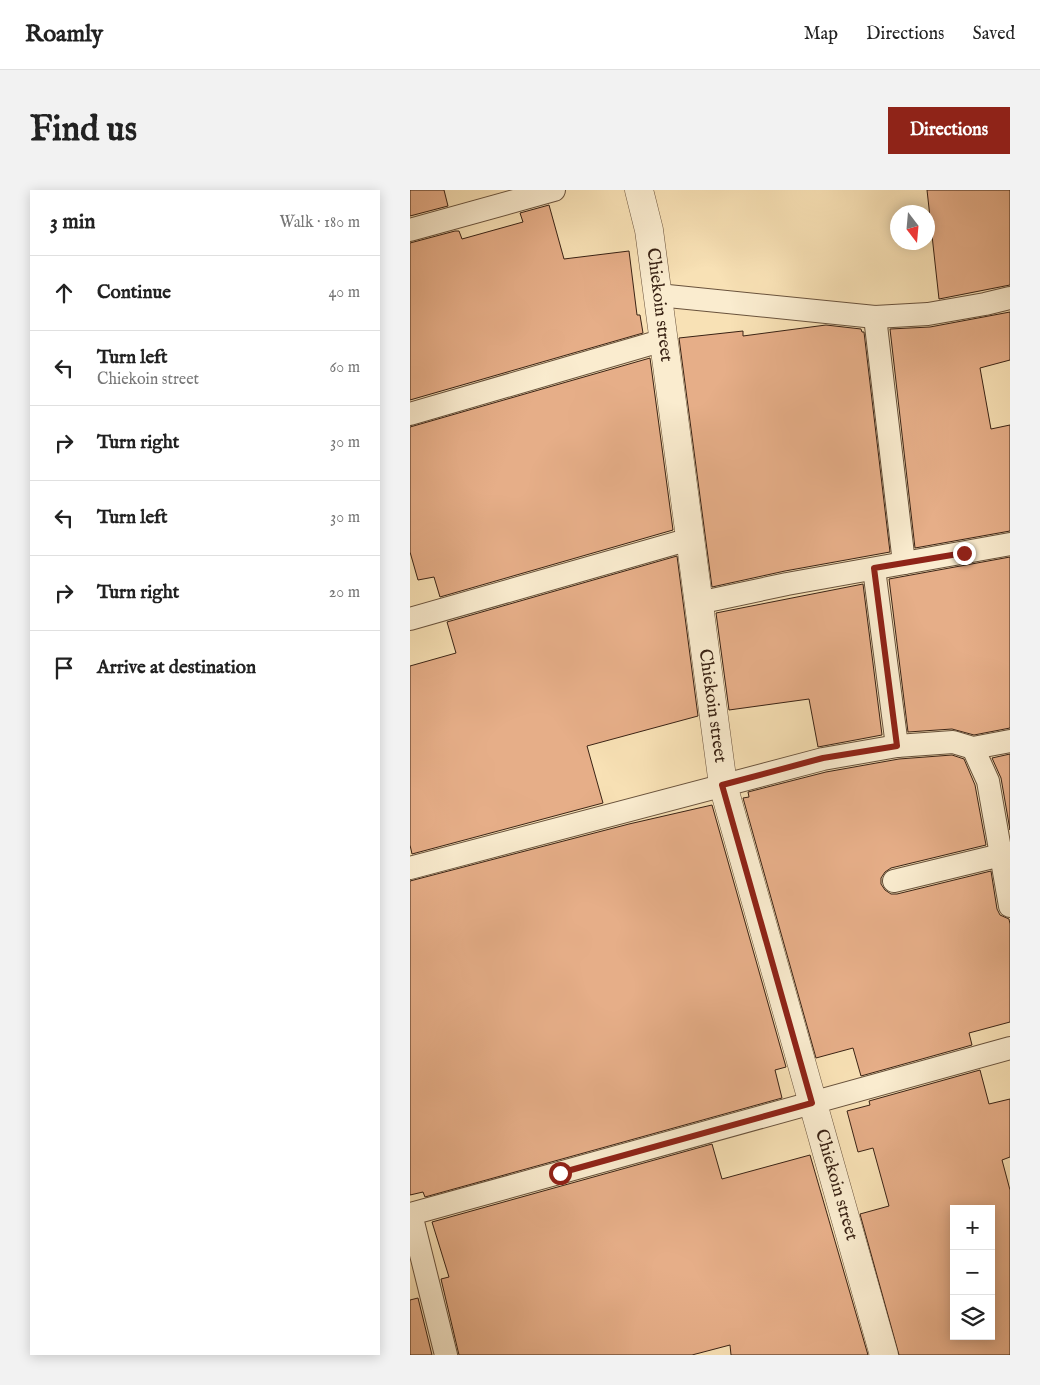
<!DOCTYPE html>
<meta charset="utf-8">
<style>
body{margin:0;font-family:"IM FELL English",serif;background:#f2f2f2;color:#222}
.controls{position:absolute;right:15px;bottom:15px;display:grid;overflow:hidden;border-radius:0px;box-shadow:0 2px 12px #0003}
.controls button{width:45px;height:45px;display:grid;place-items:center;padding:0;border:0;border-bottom:1px solid #e0e0e0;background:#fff;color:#222;font:25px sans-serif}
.compass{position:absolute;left:480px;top:15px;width:45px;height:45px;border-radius:50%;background:#fff;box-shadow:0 2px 12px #0003;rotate:164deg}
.stop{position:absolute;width:15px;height:15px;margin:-11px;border:4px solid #8f2418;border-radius:50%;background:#fff}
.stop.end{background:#8f2418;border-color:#fff;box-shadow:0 1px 5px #0008}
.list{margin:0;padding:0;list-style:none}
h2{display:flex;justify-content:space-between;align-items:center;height:65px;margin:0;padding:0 20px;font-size:21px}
h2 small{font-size:16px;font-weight:400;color:#767676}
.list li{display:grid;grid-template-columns:32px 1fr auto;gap:15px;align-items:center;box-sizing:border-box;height:75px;padding:0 20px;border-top:1px solid #e0e0e0}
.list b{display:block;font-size:19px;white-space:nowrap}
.list p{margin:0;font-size:16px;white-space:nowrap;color:#767676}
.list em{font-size:16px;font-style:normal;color:#767676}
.icon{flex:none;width:28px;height:28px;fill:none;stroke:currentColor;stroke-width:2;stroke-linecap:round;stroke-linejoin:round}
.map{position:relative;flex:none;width:600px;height:1165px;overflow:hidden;border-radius:0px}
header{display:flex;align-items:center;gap:30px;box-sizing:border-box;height:70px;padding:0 25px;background:#fff;border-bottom:1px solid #e0e0e0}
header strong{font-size:24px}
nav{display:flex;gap:28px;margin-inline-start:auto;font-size:18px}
.intro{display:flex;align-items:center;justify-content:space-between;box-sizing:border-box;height:120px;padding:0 30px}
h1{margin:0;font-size:35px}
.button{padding:12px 22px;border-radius:0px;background:#8f2418;color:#fff;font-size:18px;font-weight:700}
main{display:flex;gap:30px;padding:0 30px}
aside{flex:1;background:#fff;border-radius:0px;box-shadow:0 2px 12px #0003}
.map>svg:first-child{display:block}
</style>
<header>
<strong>Roamly</strong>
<nav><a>Map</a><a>Directions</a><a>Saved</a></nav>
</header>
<div class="intro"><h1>Find us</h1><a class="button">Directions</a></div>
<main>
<aside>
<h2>3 min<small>Walk · 180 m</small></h2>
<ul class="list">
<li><svg class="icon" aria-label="ahead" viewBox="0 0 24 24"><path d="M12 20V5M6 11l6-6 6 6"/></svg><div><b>Continue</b></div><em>40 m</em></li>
<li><svg class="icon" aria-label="left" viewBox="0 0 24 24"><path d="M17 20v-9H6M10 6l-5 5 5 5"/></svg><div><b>Turn left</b><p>Chiekoin street</p></div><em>60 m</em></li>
<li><svg class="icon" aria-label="right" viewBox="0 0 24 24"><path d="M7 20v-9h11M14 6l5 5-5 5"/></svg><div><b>Turn right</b></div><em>30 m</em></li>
<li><svg class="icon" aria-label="left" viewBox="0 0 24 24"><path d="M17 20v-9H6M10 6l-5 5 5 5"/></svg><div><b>Turn left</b></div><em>30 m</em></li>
<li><svg class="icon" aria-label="right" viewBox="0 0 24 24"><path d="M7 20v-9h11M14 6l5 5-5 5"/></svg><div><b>Turn right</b></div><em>20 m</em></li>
<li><svg class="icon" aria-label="arrive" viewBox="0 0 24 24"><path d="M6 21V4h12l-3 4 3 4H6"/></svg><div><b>Arrive at destination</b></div></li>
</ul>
</aside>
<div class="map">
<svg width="600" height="1165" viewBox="0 0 600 1165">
<rect width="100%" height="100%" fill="#f8e1b5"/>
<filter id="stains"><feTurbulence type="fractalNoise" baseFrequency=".004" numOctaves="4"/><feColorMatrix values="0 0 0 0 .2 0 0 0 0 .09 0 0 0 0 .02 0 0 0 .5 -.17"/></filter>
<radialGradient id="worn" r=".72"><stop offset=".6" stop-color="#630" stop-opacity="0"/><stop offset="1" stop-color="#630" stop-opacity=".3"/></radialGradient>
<g fill="#e6ae88" stroke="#392214" fill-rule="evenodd">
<polygon points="0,0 34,0 38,16 0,26"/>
<polygon points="517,0 600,0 600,95 529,109"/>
<polygon points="139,15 154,69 219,61 227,125 230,125 233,143 0,210 0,53 45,41 49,41 52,49 113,32 110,23"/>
<polygon points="600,122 600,170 570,178 581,239 600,235 600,341 505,358 480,139 520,137"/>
<polygon points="416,135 451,139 452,142 454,142 480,362 375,381 302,397 269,148 333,141 333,146"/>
<polygon points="240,168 263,340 30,407 24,387 8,390 0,362 0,237"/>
<polygon points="267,366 288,526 177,556 193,613 2,664 0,655 0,476 46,463 37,432"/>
<polygon points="600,367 600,538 564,545 542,539 498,542 479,389"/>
<polygon points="453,394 472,545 408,557 399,509 319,520 306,423"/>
<polygon points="600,564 600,640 591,588 582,568"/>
<polygon points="542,565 554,569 565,595 576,655 481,678 475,682 471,688 471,694 475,700 481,704 487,704 581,681 587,719 590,725 599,729 600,734 600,832 559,843 562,855 451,886 443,858 406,868 333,608 339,607 338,602 416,582 489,569"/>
<polygon points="302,615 376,877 365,880 372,908 15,1007 13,1002 0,1005 0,691 219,634"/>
<path d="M570 880 579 914 600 909V967L592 970 600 1000V1165H489L450 1024 479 1016 463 958 448 962 437 921 460 915 459 911ZM544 1019H581V1146H544Z"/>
<polygon points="302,954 312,989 400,965 458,1165 321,1165 320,1155 282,1165 49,1165 31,1089 39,1087 22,1032"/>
<polygon points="8,1108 22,1165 0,1165 0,1110"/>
</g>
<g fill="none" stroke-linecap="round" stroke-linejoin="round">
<defs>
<g id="service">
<polyline points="0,40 144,0"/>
<polyline points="248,105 465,127 518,124 575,114 600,108"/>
<polyline points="465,127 494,373"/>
<polyline points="0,224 254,150"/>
<polyline points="464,379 487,556"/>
<polyline points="288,413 377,394 600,354"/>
<polyline points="0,429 280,349"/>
<polyline points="563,558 578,591 600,716"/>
<polyline points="0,678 413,569 487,556 543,552 563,558 600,551"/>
<polyline points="484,691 591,665"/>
<polyline points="36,1165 1,1024 600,858"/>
</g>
<polyline id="minor" points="229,0 239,40 313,595 474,1165"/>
</defs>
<use href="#service" stroke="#69523c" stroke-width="24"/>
<use href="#minor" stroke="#69523c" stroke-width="29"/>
<use href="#service" stroke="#faeccf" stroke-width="22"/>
<use href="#minor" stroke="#faeccf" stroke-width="28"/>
</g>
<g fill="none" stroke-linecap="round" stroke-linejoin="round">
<polyline stroke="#8f2418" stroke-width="6" points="150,983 402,913 312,595 413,568 487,556 464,378 554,363"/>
</g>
<g text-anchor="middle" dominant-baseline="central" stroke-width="4" stroke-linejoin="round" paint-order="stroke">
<g font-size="18" fill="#392214" stroke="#faeccf">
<text transform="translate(249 115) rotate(83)">Chiekoin street</text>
<text transform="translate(302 516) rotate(82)">Chiekoin street</text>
<text transform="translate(426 995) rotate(74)">Chiekoin street</text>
</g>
</g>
<rect width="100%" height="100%" filter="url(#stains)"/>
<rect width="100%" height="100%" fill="url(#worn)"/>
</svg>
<div class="controls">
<button>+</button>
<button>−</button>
<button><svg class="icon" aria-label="layers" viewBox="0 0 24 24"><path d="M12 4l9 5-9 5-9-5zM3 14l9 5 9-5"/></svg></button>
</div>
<svg class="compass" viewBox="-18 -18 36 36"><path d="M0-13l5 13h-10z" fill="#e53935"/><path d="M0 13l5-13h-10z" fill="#767676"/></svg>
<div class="stop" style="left:150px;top:983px"></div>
<div class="stop end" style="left:554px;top:363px"></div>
</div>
</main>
